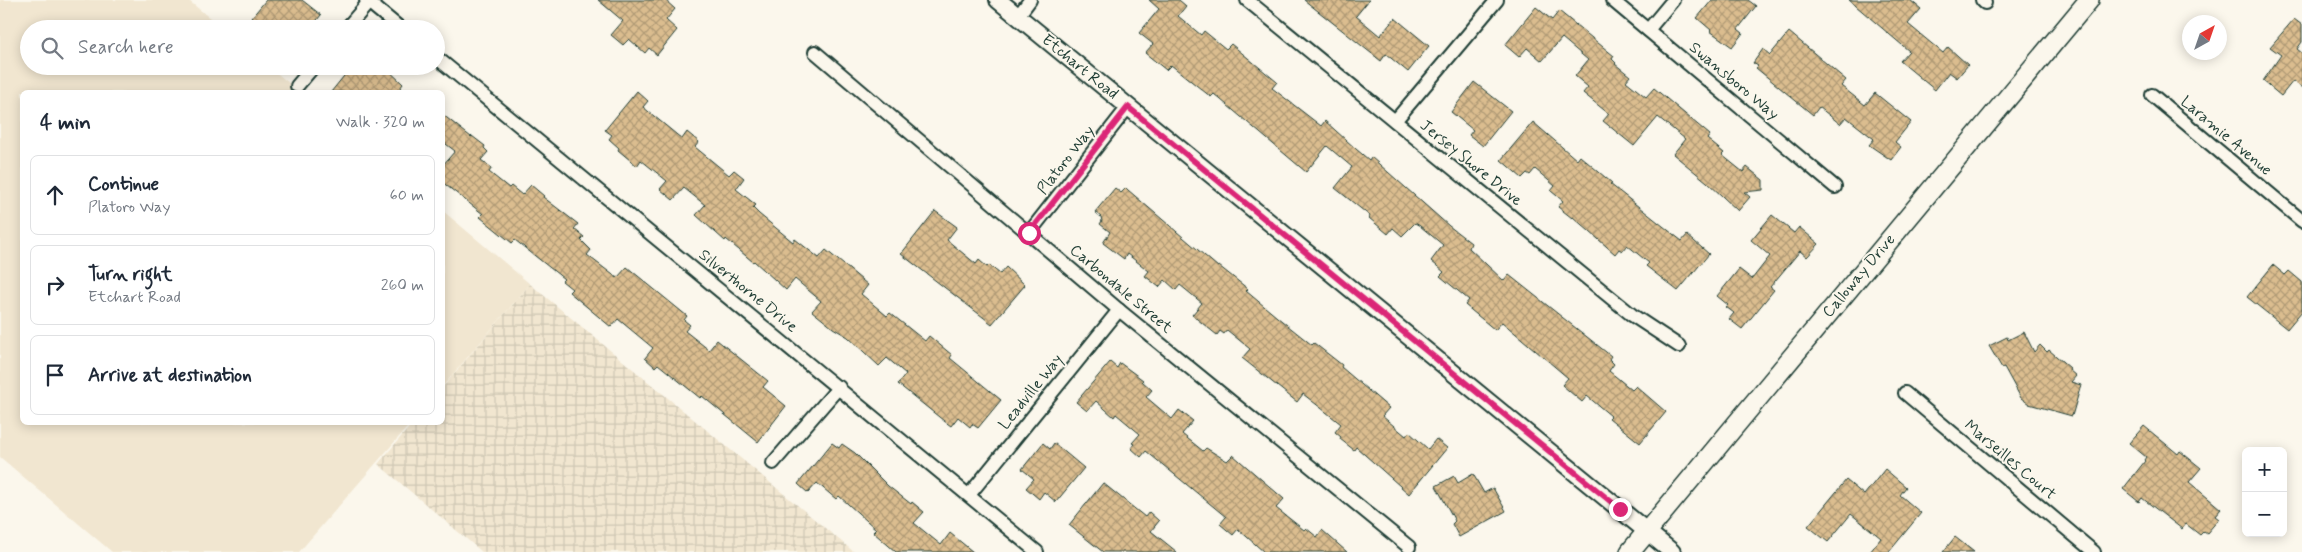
<!DOCTYPE html>
<meta charset="utf-8">
<style>
body{margin:0;font-family:Mynerve,sans-serif;background:#f6f6f7;color:#1f2937}
.controls{position:absolute;right:15px;bottom:15px;display:grid;overflow:hidden;border-radius:8px;box-shadow:0 2px 12px #0003}
.controls button{width:45px;height:45px;display:grid;place-items:center;padding:0;border:0;border-bottom:1px solid #e0e1e3;background:#fff;color:#1f2937;font:25px sans-serif}
.compass{position:absolute;left:2182px;top:15px;width:45px;height:45px;border-radius:50%;background:#fff;box-shadow:0 2px 12px #0003;rotate:40deg}
.stop{position:absolute;width:15px;height:15px;margin:-11px;border:4px solid #db2777;border-radius:50%;background:#fff}
.stop.end{background:#db2777;border-color:#fff;box-shadow:0 1px 5px #0008}
.list{margin:0;padding:0;list-style:none}
h2{display:flex;justify-content:space-between;align-items:center;height:65px;margin:0;padding:0 20px;font-size:21px}
h2 small{font-size:16px;font-weight:400;color:#747a83}
.list li{display:grid;grid-template-columns:32px 1fr auto;gap:15px;align-items:center;box-sizing:border-box;height:80px;margin:0 10px 10px;padding:0 10px;border:1px solid #e0e1e3;border-radius:8px}
.list b{display:block;font-size:19px;white-space:nowrap}
.list p{margin:0;font-size:16px;white-space:nowrap;color:#747a83}
.list em{font-size:16px;font-style:normal;color:#747a83}
.icon{flex:none;width:28px;height:28px;fill:none;stroke:currentColor;stroke-width:2;stroke-linecap:round;stroke-linejoin:round}
.map{position:relative;flex:none;width:2302px;height:552px;overflow:hidden}
.search{position:absolute;background:#fff;box-shadow:0 2px 12px #0003;left:20px;top:20px;width:425px;height:55px;display:flex;align-items:center;gap:12px;box-sizing:border-box;padding:0 18px;border-radius:28px;color:#747a83;font-size:19px}
.panel{position:absolute;background:#fff;box-shadow:0 2px 12px #0003;left:20px;top:90px;width:425px;height:335px;border-radius:8px}
.map>svg:first-child{display:block}
</style>
<div class="map">
<svg width="2302" height="552" viewBox="0 0 2302 552">
<defs>
<pattern id="industrial-grid" width="8" height="8" patternUnits="userSpaceOnUse" patternTransform="scale(1.25)"><rect width="8" height="8" fill="#f1e6d0"/><path d="M0 4h8M4 0v8" fill="none" stroke="#cec6b3"/></pattern>
<pattern id="building-cross-hatch" width="8" height="8" patternUnits="userSpaceOnUse" patternTransform="scale(1.25)"><rect width="8" height="8" fill="#dbbd8f"/><path d="M0 0l8 8M0 8l8-8" fill="none" stroke="#b19b76"/></pattern>
</defs>
<rect width="100%" height="100%" fill="#fbf7ec"/>
<filter id="ink" filterUnits="userSpaceOnUse"><feTurbulence type="fractalNoise" baseFrequency=".02" numOctaves="2"/><feDisplacementMap in="SourceGraphic" scale="10" xChannelSelector="R" yChannelSelector="G"/><feConvolveMatrix kernelMatrix="1 2 1 2 8 2 1 2 1" color-interpolation-filters="sRGB"/></filter>
<g filter="url(#ink)">
<g fill="#f1e6d0">
<polygon points="0,0 188,0 223,29 29,29 29,66 268,66 300,92 22,92 22,422 411,423 299,552 112,552 0,457"/>
<polygon points="443,211 530,284 443,386"/>
</g>
<polygon fill="url(#industrial-grid)" points="530,284 854,552 482,552 378,464 413,423 442,422 443,387"/>
<g fill="url(#building-cross-hatch)" stroke="#1f3d34">
<polygon points="266,0 302,0 321,15 310,29 264,29 251,18"/>
<polygon points="598,0 665,0 675,9 666,20 677,30 657,55 649,48 645,53 629,39 623,45 611,35 623,21"/>
<polygon points="1149,0 1179,0 1186,6 1178,16 1201,35 1204,31 1226,49 1231,44 1277,82 1272,88 1321,126 1325,121 1356,149 1369,160 1371,157 1449,226 1471,243 1469,248 1504,281 1509,275 1611,356 1609,359 1614,364 1609,371 1632,390 1636,386 1666,412 1640,443 1609,418 1611,416 1587,396 1582,402 1562,385 1568,378 1502,322 1495,330 1465,305 1469,300 1440,276 1444,272 1431,261 1443,245 1420,226 1415,223 1402,236 1393,228 1388,234 1369,218 1370,216 1335,188 1352,167 1327,146 1306,172 1214,94 1211,97 1171,65 1166,70 1145,53 1153,44 1139,33 1159,9"/>
<polygon points="1304,0 1369,0 1356,16 1380,36 1395,18 1429,46 1408,72 1386,54 1381,61"/>
<polygon points="1712,0 1748,0 1756,6 1738,29 1743,33 1732,47 1710,31 1711,30 1697,18"/>
<polygon points="1849,0 1910,0 1921,9 1908,24 1943,53 1948,47 1968,65 1957,78 1949,72 1935,90 1900,61 1909,51"/>
<polygon points="1536,7 1552,20 1559,11 1614,56 1612,59 1616,63 1615,64 1630,76 1626,81 1646,97 1654,88 1710,135 1707,139 1724,153 1722,155 1743,172 1747,167 1763,180 1763,190 1744,192 1750,197 1738,211 1707,182 1673,154 1685,139 1658,117 1634,146 1603,121 1609,114 1583,93 1588,87 1575,76 1588,60 1562,38 1542,61 1527,48 1519,57 1505,45"/>
<polygon points="2294,19 2302,25 2302,42 2297,49 2302,53 2302,88 2293,81 2281,96 2263,81 2281,55 2270,47"/>
<polygon points="1789,32 1846,80 1841,86 1865,105 1875,93 1911,122 1895,142 1901,147 1891,160 1869,145 1874,139 1846,117 1840,124 1819,107 1813,115 1756,68 1758,66 1753,63 1763,49 1770,55"/>
<polygon points="352,66 384,66 403,84 397,92 331,92"/>
<polygon points="1474,82 1511,111 1483,146 1469,135 1473,130 1451,112"/>
<polygon points="637,91 648,101 643,107 682,139 687,132 699,142 695,147 729,175 734,170 744,178 736,189 756,205 753,208 759,214 793,242 795,239 819,258 826,250 868,285 861,294 887,316 890,313 925,341 929,336 952,355 950,358 1001,400 978,428 972,424 970,427 958,417 951,426 944,421 898,384 906,374 887,358 879,366 848,337 833,328 812,311 821,301 795,279 786,290 754,261 753,262 726,239 725,241 696,215 705,205 684,188 673,200 660,189 667,181 641,160 637,166 618,150 619,148 609,139 612,135 605,130"/>
<polygon points="442,114 471,137 472,136 485,146 484,148 488,152 481,160 492,168 489,172 509,188 511,186 522,195 531,185 544,196 543,197 578,224 574,229 584,237 581,240 591,250 587,255 617,278 627,267 687,316 684,320 690,325 685,331 709,350 717,340 768,381 763,387 786,406 758,442 702,396 700,398 658,364 655,367 645,358 653,348 618,319 611,327 569,292 572,289 562,281 564,279 515,240 512,243 480,217 483,214 442,182 442,166 455,151 442,141"/>
<polygon points="1533,122 1577,160 1580,156 1612,183 1610,184 1673,234 1682,241 1687,235 1709,254 1678,291 1646,266 1649,263 1627,245 1622,251 1619,249 1615,254 1573,217 1572,218 1558,207 1563,201 1551,191 1555,186 1535,169 1530,175 1527,173 1522,178 1501,160"/>
<polygon points="1115,188 1121,193 1126,188 1128,190 1218,267 1219,266 1248,289 1246,291 1277,317 1312,345 1314,343 1342,365 1341,367 1389,408 1382,416 1406,436 1409,432 1428,449 1436,439 1447,448 1409,494 1356,447 1354,450 1340,439 1341,437 1335,432 1341,424 1321,408 1303,394 1297,402 1242,358 1250,349 1227,330 1224,334 1220,331 1217,335 1192,315 1202,303 1180,285 1176,290 1165,280 1159,287 1145,276 1149,271 1127,254 1124,259 1103,243 1110,232 1100,224 1102,221 1101,217 1095,212"/>
<polygon points="935,211 957,227 947,240 976,264 979,260 987,267 989,265 1000,274 1006,267 1025,285 992,324 901,254"/>
<polygon points="1772,215 1794,233 1799,227 1819,244 1807,257 1800,251 1770,287 1774,290 1742,329 1729,319 1734,313 1726,307 1728,305 1717,296 1739,269 1752,279 1770,256 1751,240"/>
<polygon points="2273,265 2285,275 2289,271 2302,282 2302,311 2287,329 2247,297"/>
<polygon points="2024,332 2034,352 2040,345 2047,352 2049,350 2070,368 2069,370 2076,376 2071,382 2081,385 2072,416 2029,404 2021,398 2004,367 2002,368 1989,346 2007,337 2008,340"/>
<polygon points="1110,362 1117,368 1120,363 1143,380 1142,381 1152,390 1146,397 1172,419 1179,410 1193,421 1182,434 1203,451 1206,448 1227,461 1233,455 1284,499 1276,508 1304,530 1306,528 1317,537 1322,530 1347,552 1264,552 1238,529 1233,535 1220,524 1226,517 1146,451 1141,457 1131,448 1134,444 1132,443 1140,434 1116,414 1114,417 1096,401 1087,411 1076,402"/>
<polygon points="2144,426 2178,454 2180,451 2201,468 2189,482 2221,509 2215,516 2219,519 2207,533 2204,531 2200,535 2186,524 2182,529 2142,498 2139,502 2123,489 2145,461 2144,460 2146,457 2129,443"/>
<polygon points="832,443 839,448 842,444 855,453 888,486 911,504 912,502 924,512 914,523 941,545 950,533 973,552 896,552 873,532 876,529 839,496 836,499 817,483 808,493 798,484"/>
<polygon points="1043,443 1050,449 1054,443 1084,468 1056,502 1044,492 1039,499 1026,488 1034,479 1022,469"/>
<polygon points="1885,469 1906,487 1900,495 1921,513 1889,552 1870,552 1881,538 1851,514 1828,542 1808,526 1846,480 1864,495"/>
<polygon points="1473,474 1484,493 1493,488 1506,511 1459,537 1452,524 1455,521 1436,486 1454,476 1458,483"/>
<polygon points="1103,483 1145,517 1149,512 1159,521 1151,531 1177,552 1103,552 1069,525"/>
<polygon points="1955,537 1974,552 1943,552"/>
</g>
<g fill="none" stroke-linecap="round" stroke-linejoin="round">
<defs>
<g id="minor">
<polyline points="366,0 401,29"/>
<polyline points="1247,0 1632,315 1679,346"/>
<polyline points="1612,0 1835,187"/>
<polyline points="1982,0 1985,3"/>
<polyline points="1018,16 1030,0"/>
<polyline points="346,29 369,2"/>
<polyline points="1648,30 1673,0"/>
<polyline points="815,52 1119,310 1409,547"/>
<polyline points="436,57 1037,552"/>
<polyline points="297,86 314,66"/>
<polyline points="2152,95 2302,221"/>
<polyline points="1395,121 1497,0"/>
<polyline points="1029,233 1128,107"/>
<polyline points="1905,393 2094,552"/>
<polyline points="773,463 839,387"/>
<polyline points="969,495 1119,310"/>
</g>
<polyline id="tertiary" points="998,0 1672,552"/>
<polyline id="secondary" points="1630,552 2089,0"/>
</defs>
<use href="#minor" stroke="#1f3d34" stroke-width="16"/>
<use href="#tertiary" stroke="#1f3d34" stroke-width="20"/>
<use href="#secondary" stroke="#1f3d34" stroke-width="22"/>
<use href="#minor" stroke="#fbf7ec" stroke-width="12"/>
<use href="#tertiary" stroke="#fbf7ec" stroke-width="16"/>
<use href="#secondary" stroke="#fbf7ec" stroke-width="19"/>
</g>
</g>
<g fill="none" stroke-linecap="round" stroke-linejoin="round" filter="url(#ink)">
<polyline stroke="#db2777" stroke-width="6" points="1029,233 1128,107 1620,509"/>
</g>
<g text-anchor="middle" dominant-baseline="central" stroke-width="4" stroke-linejoin="round" paint-order="stroke">
<g font-size="16" fill="#1f3d34" stroke="#fbf7ec">
<text transform="translate(1080 67) rotate(39)">Etchart Road</text>
<text transform="translate(1734 81) rotate(40)">Swansboro Way</text>
<text transform="translate(2226 136) rotate(40)">Laramie Avenue</text>
<text transform="translate(1066 160) rotate(-52)">Platoro Way</text>
<text transform="translate(1471 163) rotate(39)">Jersey Shore Drive</text>
<text transform="translate(1859 276) rotate(-50)">Calloway Drive</text>
<text transform="translate(1121 289) rotate(40)">Carbondale Street</text>
<text transform="translate(748 291) rotate(39)">Silverthorne Drive</text>
<text transform="translate(1031 392) rotate(-51)">Leadville Way</text>
<text transform="translate(2010 460) rotate(40)">Marseilles Court</text>
</g>
</g>
</svg>
<div class="controls">
<button>+</button>
<button>−</button>
</div>
<svg class="compass" viewBox="-18 -18 36 36"><path d="M0-13l5 13h-10z" fill="#e53935"/><path d="M0 13l5-13h-10z" fill="#747a83"/></svg>
<div class="stop" style="left:1029px;top:233px"></div>
<div class="stop end" style="left:1620px;top:509px"></div>
<div class="search"><svg class="icon" aria-label="search" viewBox="0 0 24 24"><circle cx="10" cy="10" r="6"/><path d="M15 15l6 6"/></svg>Search here</div>
<section class="panel">
<h2>4 min<small>Walk · 320 m</small></h2>
<ul class="list">
<li><svg class="icon" aria-label="ahead" viewBox="0 0 24 24"><path d="M12 20V5M6 11l6-6 6 6"/></svg><div><b>Continue</b><p>Platoro Way</p></div><em>60 m</em></li>
<li><svg class="icon" aria-label="right" viewBox="0 0 24 24"><path d="M7 20v-9h11M14 6l5 5-5 5"/></svg><div><b>Turn right</b><p>Etchart Road</p></div><em>260 m</em></li>
<li><svg class="icon" aria-label="arrive" viewBox="0 0 24 24"><path d="M6 21V4h12l-3 4 3 4H6"/></svg><div><b>Arrive at destination</b></div></li>
</ul>
</section>
</div>
